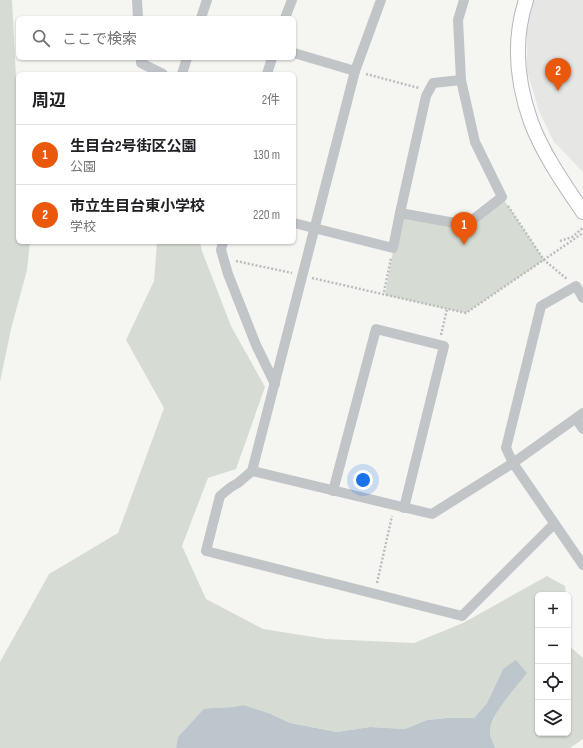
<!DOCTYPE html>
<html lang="ja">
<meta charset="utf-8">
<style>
body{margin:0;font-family:"Sofia Sans Condensed","Noto Sans JP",sans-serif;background:#f2f2f2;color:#202124}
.controls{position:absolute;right:12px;bottom:12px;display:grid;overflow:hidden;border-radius:6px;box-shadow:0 1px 3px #0004}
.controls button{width:36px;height:36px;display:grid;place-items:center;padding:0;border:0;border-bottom:1px solid #e0e0e0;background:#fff;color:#202124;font:20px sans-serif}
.you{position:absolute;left:363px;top:480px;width:14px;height:14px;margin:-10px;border:3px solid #fff;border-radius:50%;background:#1a73e8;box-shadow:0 0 0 6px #1a73e833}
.badge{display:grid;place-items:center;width:26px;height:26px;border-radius:50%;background:#ea580c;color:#fff;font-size:13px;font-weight:700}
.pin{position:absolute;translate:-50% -33px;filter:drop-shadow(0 1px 2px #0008)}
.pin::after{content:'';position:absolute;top:21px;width:14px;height:12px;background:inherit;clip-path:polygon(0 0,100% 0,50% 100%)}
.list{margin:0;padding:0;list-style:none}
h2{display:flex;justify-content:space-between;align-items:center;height:52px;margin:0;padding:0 16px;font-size:17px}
h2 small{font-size:13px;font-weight:400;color:#757577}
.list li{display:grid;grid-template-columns:26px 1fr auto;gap:12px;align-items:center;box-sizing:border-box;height:60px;padding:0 16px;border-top:1px solid #e0e0e0}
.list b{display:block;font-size:15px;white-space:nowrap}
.list p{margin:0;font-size:13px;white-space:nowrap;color:#757577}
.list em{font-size:13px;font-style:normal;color:#757577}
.icon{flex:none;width:22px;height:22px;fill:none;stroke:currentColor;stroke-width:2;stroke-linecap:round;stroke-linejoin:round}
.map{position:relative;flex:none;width:583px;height:748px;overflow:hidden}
.search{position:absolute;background:#fff;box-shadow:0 1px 3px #0004;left:16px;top:16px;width:280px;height:44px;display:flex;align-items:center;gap:10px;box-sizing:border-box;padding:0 14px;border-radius:6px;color:#757577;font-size:15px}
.panel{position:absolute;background:#fff;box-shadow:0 1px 3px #0004;left:16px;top:72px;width:280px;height:172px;border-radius:6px}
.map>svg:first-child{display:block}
</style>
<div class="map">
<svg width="583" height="748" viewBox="0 0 583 748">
<rect width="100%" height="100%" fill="#f5f6f2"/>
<polygon fill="#e6e7e5" points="533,0 583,0 583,172 554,142 539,111 527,71 527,30"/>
<g fill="#d6dcd3">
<polygon points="0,0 12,0 18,115 18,242 30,242 27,270 11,329 0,382"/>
<polygon points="502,197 544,260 466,313 385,295 400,213 466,225"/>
<polygon points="157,242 200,242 202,251 231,326 265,387 236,469 208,478 182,546 206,599 263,629 326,639 414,643 463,623 547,576 565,586 566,595 538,595 538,733 568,733 568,645 583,658 583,739 570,748 495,748 489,733 490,726 498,710 503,669 487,703 474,718 448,718 427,720 405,729 370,727 337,732 290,723 271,714 244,705 233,707 213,708 178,737 176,748 0,748 0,662 49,574 118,533 164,408 126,340 154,281"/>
</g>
<path fill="#bcc6cc" d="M516 660 527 673C518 685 487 718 490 733 490 738 494 743 495 748H176L178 737 204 709 213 708 233 707 244 705 271 714 290 723 337 732 370 727 405 729 427 720 448 718H474L487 703 503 669Z"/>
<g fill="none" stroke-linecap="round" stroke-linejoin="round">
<defs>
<path id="secondary" d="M526 0C513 40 517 83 531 122 543 154 564 184 583 212"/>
</defs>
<use href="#secondary" stroke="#b3b8bd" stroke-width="16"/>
<g stroke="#bbbdbf" stroke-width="2.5" stroke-dasharray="2 2" stroke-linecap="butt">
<polyline points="366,74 419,88"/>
<polyline points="508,206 544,260 567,279"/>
<polyline points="560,241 572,237 583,228"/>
<polyline points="236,261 292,273"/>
<polyline points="312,278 466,313 583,233"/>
<polyline points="384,292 391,258"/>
<polyline points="441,335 447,309"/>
<polyline points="377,583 392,516"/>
</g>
<g stroke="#c1c5c8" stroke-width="10">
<polyline points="137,0 138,18"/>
<polyline points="381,0 355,71 252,471 238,483 231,487 220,496 206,551 462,616 554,524"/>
<polyline points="201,18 207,0"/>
<polyline points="285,18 292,0"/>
<polyline points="294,53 355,71"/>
<polyline points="141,58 141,63 163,74"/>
<polyline points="182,74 187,58"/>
<polyline points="267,74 272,58"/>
<polyline points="400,213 466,225 502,197 475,142 461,80 458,20 464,0"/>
<polyline points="294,223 393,248 400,213 426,96 433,83 461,80"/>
<polyline points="223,242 221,250 228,274 256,345 275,384"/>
<polyline points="583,298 576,286 541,306 506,448 513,463 583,565"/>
<polyline points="576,419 583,429"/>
<polyline points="252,471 432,514 513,463 583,413"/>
<polyline points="333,491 376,329 444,346 404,508"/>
</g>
<use href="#secondary" stroke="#fff" stroke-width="14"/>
</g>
</svg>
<div class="controls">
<button>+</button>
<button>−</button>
<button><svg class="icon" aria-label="locate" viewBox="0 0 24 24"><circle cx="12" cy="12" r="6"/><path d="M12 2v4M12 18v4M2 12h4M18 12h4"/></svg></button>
<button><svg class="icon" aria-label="layers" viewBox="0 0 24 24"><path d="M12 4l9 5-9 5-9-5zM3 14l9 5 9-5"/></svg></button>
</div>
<div class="you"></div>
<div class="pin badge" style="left:464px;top:245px">1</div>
<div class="pin badge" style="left:558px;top:91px">2</div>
<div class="search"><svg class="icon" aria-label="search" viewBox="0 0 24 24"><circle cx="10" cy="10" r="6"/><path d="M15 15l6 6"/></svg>ここで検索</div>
<section class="panel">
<h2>周辺<small>2件</small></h2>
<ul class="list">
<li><span class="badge">1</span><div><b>生目台2号街区公園</b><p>公園</p></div><em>130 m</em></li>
<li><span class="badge">2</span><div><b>市立生目台東小学校</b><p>学校</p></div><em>220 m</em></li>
</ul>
</section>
</div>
